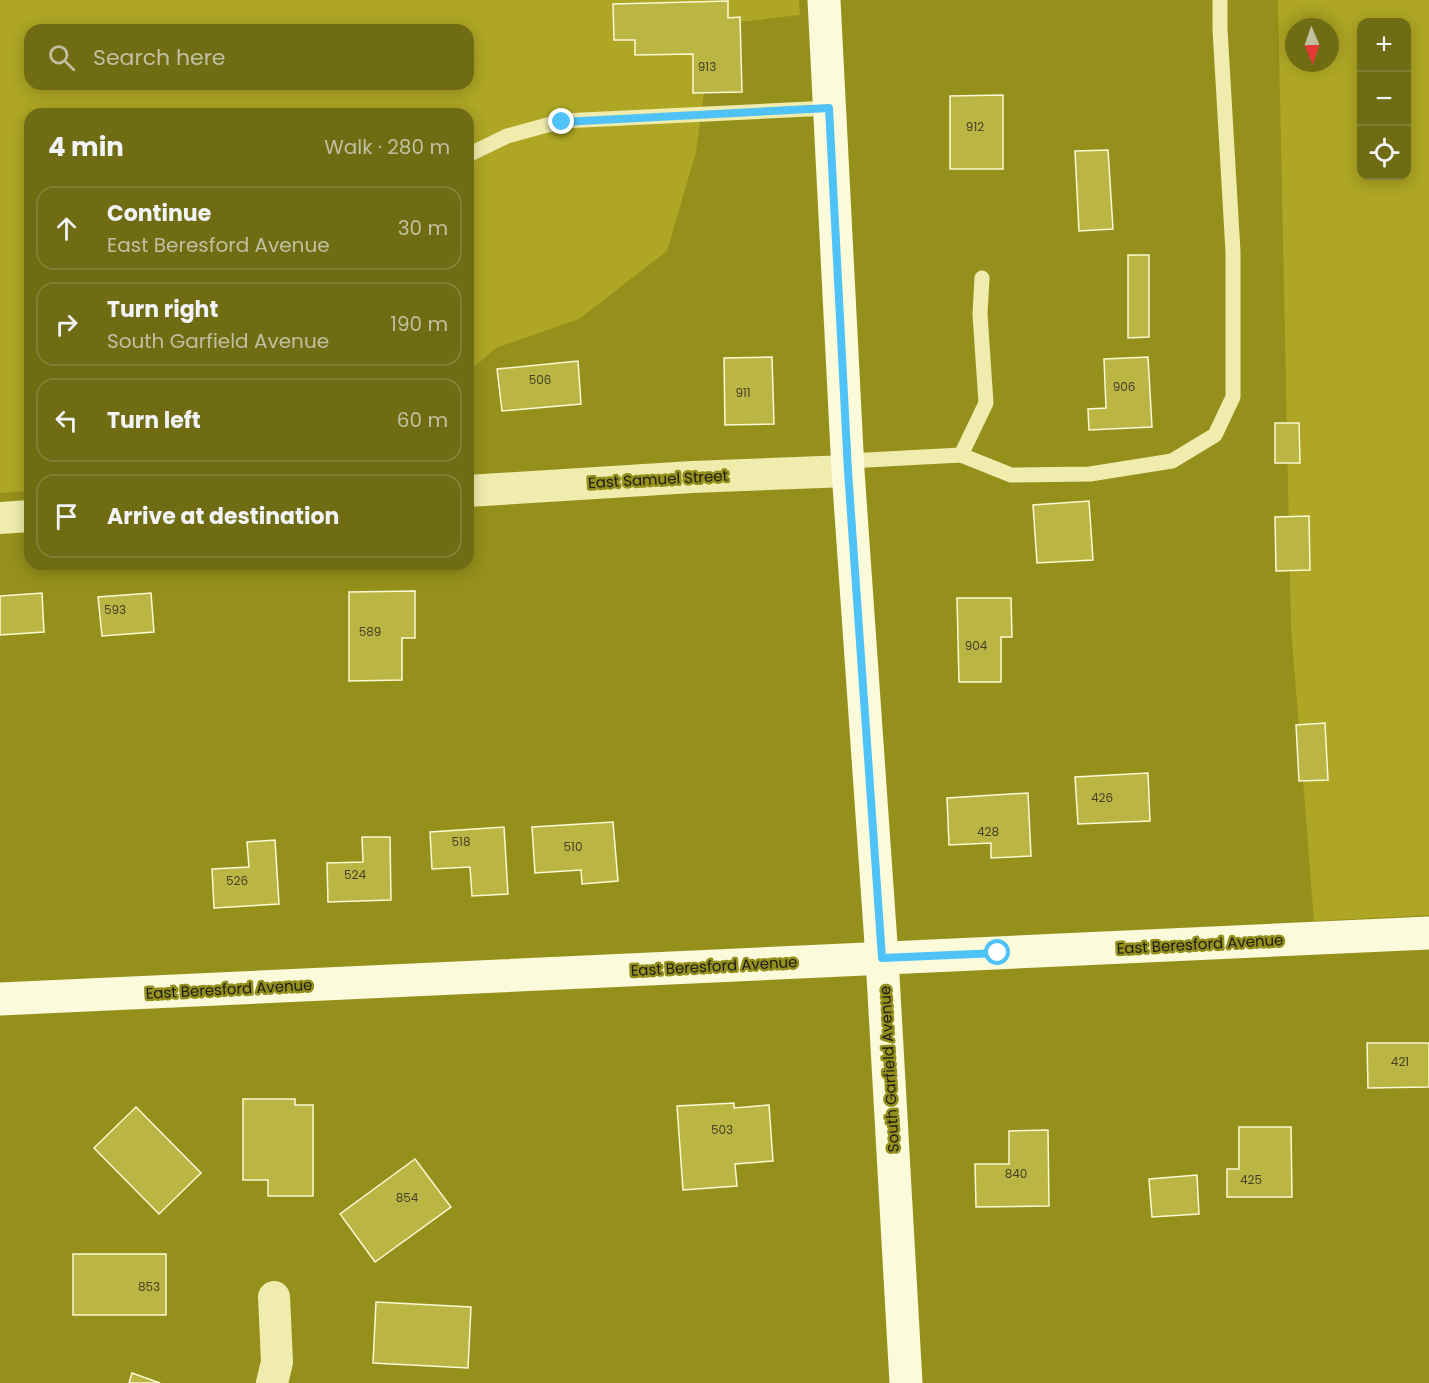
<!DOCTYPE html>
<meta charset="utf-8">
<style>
body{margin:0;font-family:Poppins,sans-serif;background:#75711d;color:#f1f3f6}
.controls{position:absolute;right:18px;top:18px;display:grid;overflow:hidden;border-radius:12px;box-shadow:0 3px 15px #0003}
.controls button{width:54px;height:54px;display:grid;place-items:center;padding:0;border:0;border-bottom:2px solid #827f34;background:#706c14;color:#f1f3f6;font:30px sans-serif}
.compass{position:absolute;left:1285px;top:18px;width:54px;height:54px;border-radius:50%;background:#706c14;box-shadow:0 3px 15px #0003;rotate:178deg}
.stop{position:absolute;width:18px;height:18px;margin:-14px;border:4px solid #4fc3f7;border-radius:50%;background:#fff}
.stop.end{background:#4fc3f7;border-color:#fff;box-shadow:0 2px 6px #0008}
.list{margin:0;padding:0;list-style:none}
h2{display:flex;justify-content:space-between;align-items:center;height:78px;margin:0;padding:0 24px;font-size:26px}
h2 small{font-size:20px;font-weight:400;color:#c0c0a0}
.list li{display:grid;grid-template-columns:39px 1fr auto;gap:18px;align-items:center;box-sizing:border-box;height:84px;margin:0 12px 12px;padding:0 12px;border:2px solid #827f34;border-radius:18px}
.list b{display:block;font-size:22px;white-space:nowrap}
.list p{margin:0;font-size:20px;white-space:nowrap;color:#c0c0a0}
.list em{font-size:20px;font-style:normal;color:#c0c0a0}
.icon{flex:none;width:33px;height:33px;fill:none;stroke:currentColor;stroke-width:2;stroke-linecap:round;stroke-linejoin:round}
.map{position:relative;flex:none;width:1429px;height:1383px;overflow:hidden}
.search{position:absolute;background:#706c14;box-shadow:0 3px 15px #0003;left:24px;top:24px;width:450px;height:66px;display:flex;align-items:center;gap:15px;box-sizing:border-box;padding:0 21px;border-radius:18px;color:#c0c0a0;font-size:22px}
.panel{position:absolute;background:#706c14;box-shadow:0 3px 15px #0003;left:24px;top:108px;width:450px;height:462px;border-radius:18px}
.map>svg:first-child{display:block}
</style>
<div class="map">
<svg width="1429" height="1383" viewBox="0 0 1429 1383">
<rect width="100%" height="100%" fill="#95901b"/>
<g fill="#aea624" fill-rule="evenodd">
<path d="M0 0H799L800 15 713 25 696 152 667 251 579 319 496 348 468 372V114H30V491L0 493ZM30 30H468V84H30Z"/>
<path d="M1278 0H1429V915L1314 921 1291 627ZM1362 22H1406V176H1362ZM1294 27H1330V63H1294Z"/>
</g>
<g fill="#bbb644" stroke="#fbf9d4" stroke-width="1.5">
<polygon points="728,1 728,18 740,17 742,92 693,93 693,54 635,55 635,40 614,40 613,4"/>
<polygon points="1003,95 1003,169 950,169 950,96"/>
<polygon points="1108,150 1113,229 1079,231 1075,151"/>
<polygon points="1128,255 1149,255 1149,337 1128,338"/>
<polygon points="772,357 774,424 725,425 724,358"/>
<polygon points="1148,357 1152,427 1089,430 1088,409 1106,408 1104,359"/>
<polygon points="578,361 581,404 502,411 497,369"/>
<polygon points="1275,423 1299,423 1300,463 1275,463"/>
<polygon points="1089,501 1093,560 1037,563 1033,505"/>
<polygon points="1309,516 1310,570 1276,571 1275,517"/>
<polygon points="415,591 415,638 402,638 402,680 349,681 349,592"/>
<polygon points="42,593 44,632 0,635 0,596"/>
<polygon points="151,593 154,632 102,636 98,597"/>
<polygon points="957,598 1011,598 1012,637 1001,637 1001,682 959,682"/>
<polygon points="1325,723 1328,780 1299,781 1296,725"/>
<polygon points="1148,773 1150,821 1078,824 1075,777"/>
<polygon points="1028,793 1031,856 991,858 991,843 949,845 947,798"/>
<polygon points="613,822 618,881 582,884 581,870 535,873 532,827"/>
<polygon points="504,827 508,894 472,896 470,867 432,869 430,832"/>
<polygon points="362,837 390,837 391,900 328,902 327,863 363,862"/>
<polygon points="275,840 279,904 214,908 212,869 249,867 247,842"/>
<polygon points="1367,1043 1429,1043 1429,1087 1368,1088"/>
<polygon points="243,1099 295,1099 295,1105 313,1105 313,1196 268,1196 268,1180 243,1180"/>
<polygon points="734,1103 734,1108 769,1105 773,1161 735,1164 737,1186 683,1190 677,1106"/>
<polygon points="136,1107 201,1173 159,1214 94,1148"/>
<polygon points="1239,1127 1291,1127 1292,1197 1227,1197 1227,1169 1239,1169"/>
<polygon points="1048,1130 1049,1206 976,1207 975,1164 1009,1164 1009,1131"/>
<polygon points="415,1159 451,1207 375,1262 340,1214"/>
<polygon points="1197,1175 1199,1214 1152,1217 1149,1179"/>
<rect x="73" y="1254" width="93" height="61"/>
<polygon points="376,1302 471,1307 468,1368 373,1363"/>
<polygon points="132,1373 160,1383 129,1383"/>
</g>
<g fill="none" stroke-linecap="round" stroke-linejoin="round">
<g stroke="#efecad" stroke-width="15">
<polyline points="468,155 507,136 562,121 829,108"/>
<polyline points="961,455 986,403 980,314 982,278"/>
<polyline points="848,461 961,455 1011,475 1090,474 1172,461 1215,435 1233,397 1233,252 1220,29 1220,0"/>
</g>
<g stroke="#efecad" stroke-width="32">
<polyline points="468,491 692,477 848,471"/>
<polyline points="0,518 30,516"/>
<polyline points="272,1383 277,1362 274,1297"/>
</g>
<g stroke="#fbfadb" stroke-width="33">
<polyline points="824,0 848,471 882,958 906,1383"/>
<polyline points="0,999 1429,933"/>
</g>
</g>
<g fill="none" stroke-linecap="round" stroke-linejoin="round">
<polyline stroke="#4fc3f7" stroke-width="8" points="562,122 829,108 848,471 882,958 998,953"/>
</g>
<g text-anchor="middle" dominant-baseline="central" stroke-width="5" stroke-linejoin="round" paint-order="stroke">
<g font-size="12" fill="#444327">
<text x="707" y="66">913</text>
<text x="975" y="126">912</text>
<text x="540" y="379">506</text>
<text x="1124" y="386">906</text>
<text x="743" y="392">911</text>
<text x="115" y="609">593</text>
<text x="370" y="631">589</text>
<text x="976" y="645">904</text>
<text x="1102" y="797">426</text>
<text x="988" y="831">428</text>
<text x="461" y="841">518</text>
<text x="573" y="846">510</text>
<text x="355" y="874">524</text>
<text x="237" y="880">526</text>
<text x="1400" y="1061">421</text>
<text x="722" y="1129">503</text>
<text x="1016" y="1173">840</text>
<text x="1251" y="1179">425</text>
<text x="407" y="1197">854</text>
<text x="149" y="1286">853</text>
</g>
<g font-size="15" fill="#1d1d1d" stroke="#95901b">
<text transform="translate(658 479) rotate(-3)">East Samuel Street</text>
<text transform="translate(1200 944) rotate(-3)">East Beresford Avenue</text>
<text transform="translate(714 966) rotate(-3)">East Beresford Avenue</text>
<text transform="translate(229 989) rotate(-3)">East Beresford Avenue</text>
<text transform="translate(889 1069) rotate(-93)">South Garfield Avenue</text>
</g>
</g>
</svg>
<div class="controls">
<button>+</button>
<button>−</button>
<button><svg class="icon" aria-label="locate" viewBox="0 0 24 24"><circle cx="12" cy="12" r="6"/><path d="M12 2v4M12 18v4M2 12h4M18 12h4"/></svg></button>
</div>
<svg class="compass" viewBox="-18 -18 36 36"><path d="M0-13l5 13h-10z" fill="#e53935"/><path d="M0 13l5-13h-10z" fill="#c0c0a0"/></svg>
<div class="stop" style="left:998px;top:953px"></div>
<div class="stop end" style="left:562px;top:122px"></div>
<div class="search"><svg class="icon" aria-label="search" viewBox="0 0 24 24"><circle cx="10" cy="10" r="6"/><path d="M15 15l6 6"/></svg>Search here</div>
<section class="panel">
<h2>4 min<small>Walk · 280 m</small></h2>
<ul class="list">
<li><svg class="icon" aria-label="ahead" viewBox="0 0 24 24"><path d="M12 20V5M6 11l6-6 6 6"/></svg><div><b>Continue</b><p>East Beresford Avenue</p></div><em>30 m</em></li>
<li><svg class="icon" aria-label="right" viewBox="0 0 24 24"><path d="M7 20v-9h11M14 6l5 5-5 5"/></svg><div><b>Turn right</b><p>South Garfield Avenue</p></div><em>190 m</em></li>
<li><svg class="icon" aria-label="left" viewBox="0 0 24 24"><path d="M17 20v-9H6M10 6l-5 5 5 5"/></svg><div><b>Turn left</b></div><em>60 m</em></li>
<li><svg class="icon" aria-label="arrive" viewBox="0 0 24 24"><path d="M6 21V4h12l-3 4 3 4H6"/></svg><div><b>Arrive at destination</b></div></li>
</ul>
</section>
</div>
